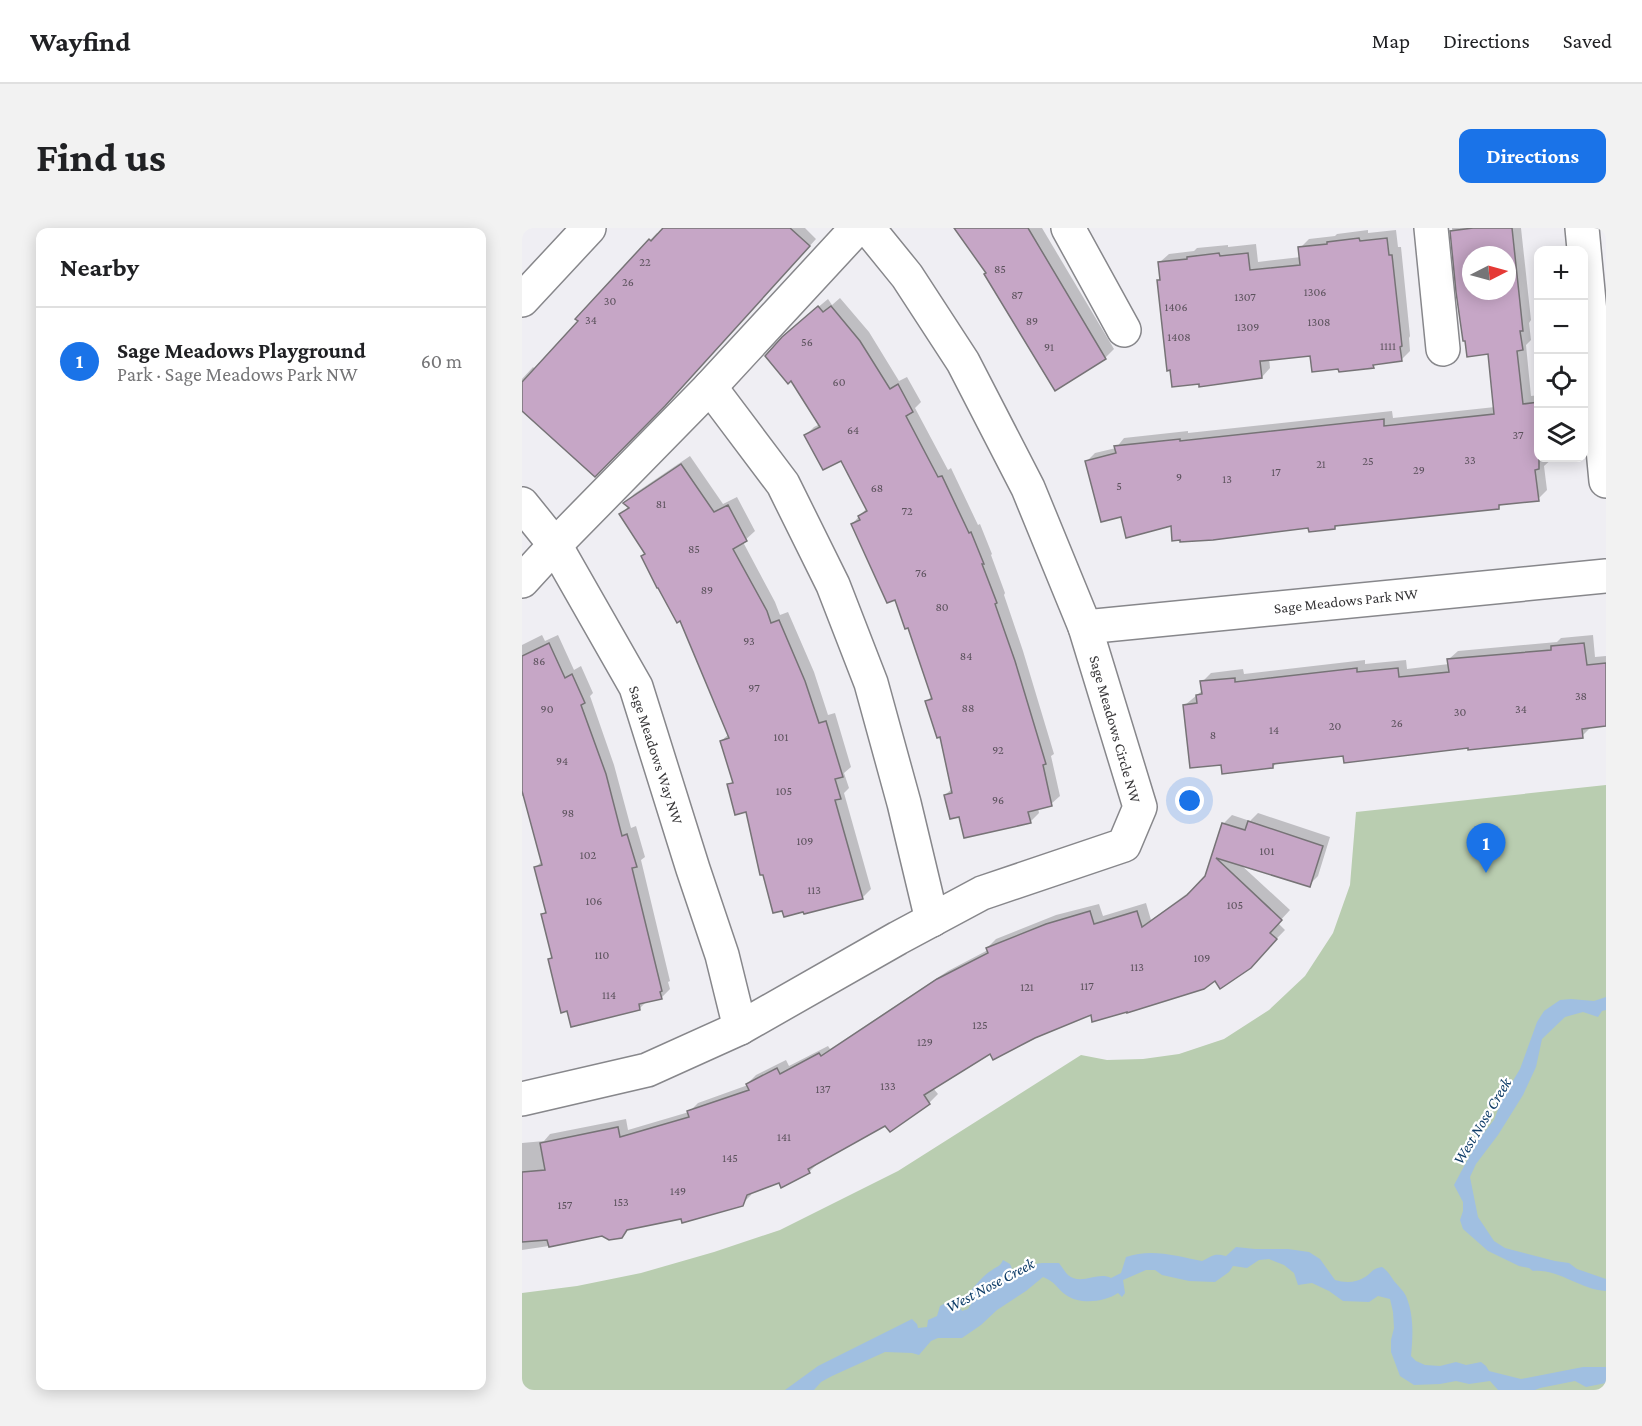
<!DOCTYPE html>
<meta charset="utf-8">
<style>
body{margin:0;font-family:"Crimson Pro",serif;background:#f2f2f2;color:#202124}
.controls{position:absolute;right:18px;top:18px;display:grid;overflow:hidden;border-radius:12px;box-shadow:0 3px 15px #0003}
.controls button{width:54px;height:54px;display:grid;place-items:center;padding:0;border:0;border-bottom:2px solid #e0e0e0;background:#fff;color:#202124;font:30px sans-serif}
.compass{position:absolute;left:940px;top:18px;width:54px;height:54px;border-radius:50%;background:#fff;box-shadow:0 3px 15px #0003;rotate:84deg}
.you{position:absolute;left:668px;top:573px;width:21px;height:21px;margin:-15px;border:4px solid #fff;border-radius:50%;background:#1a73e8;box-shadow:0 0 0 9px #1a73e833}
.badge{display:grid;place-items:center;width:39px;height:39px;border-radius:50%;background:#1a73e8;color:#fff;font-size:20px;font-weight:700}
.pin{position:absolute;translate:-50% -50px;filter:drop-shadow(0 2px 3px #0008)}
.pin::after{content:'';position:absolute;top:32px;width:21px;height:18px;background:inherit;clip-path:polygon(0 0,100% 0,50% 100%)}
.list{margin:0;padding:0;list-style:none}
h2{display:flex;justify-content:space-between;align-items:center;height:78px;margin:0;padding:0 24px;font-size:26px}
h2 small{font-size:20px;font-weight:400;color:#757577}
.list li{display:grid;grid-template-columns:39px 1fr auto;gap:18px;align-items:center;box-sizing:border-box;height:108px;padding:0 24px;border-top:2px solid #e0e0e0}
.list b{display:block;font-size:22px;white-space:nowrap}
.list p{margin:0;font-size:20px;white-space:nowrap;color:#757577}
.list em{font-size:20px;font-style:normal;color:#757577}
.icon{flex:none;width:33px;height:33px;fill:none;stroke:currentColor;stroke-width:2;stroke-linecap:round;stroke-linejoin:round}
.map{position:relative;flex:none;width:1084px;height:1162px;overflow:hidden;border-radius:12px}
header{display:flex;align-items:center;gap:36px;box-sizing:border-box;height:84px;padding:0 30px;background:#fff;border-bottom:2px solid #e0e0e0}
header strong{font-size:28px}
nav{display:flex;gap:33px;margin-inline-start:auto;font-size:21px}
.intro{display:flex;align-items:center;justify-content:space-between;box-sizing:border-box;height:144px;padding:0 36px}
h1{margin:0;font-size:42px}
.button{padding:15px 27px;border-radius:12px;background:#1a73e8;color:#fff;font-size:21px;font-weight:700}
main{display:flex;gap:36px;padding:0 36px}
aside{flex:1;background:#fff;border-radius:12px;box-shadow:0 3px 15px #0003}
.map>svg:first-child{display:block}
</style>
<header>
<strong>Wayfind</strong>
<nav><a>Map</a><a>Directions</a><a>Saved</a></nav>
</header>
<div class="intro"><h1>Find us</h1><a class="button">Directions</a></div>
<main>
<aside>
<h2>Nearby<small></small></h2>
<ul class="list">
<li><span class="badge">1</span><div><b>Sage Meadows Playground</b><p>Park · Sage Meadows Park NW</p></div><em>60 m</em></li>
</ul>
</aside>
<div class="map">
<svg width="1084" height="1162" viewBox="0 0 1084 1162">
<rect width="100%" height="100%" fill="#efeef3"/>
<polygon fill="#b9cdb0" points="1084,557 1084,1162 0,1162 0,1065 55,1058 119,1045 192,1024 258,1002 376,943 559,827 585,832 621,831 657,826 702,811 747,782 783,748 811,705 828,657 834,584"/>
<g fill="#a0bfe1">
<path d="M1084 769V782L1080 783 1076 789 1061 784 1043 789 1020 811 1014 839 1001 867 976 907 954 936 948 949 956 989 972 1013 983 1020 1033 1033 1047 1035 1055 1041 1084 1051V1063C1058 1062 1038 1041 1011 1043L1007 1040 997 1038 966 1023 941 1001 938 992 941 983V974L932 957 956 912 972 892 980 871 998 841 1015 794 1022 783 1038 772 1049 771 1072 773Z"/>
<path d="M714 1019 733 1021H766L787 1024 798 1031 813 1052C823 1055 834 1055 843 1049 851 1044 849 1041 860 1039 866 1043 868 1047 872 1053 876 1058 881 1062 884 1068 892 1087 891 1108 889 1128L894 1133 903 1137 918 1138 934 1134 944 1137 959 1134 964 1138 967 1143 999 1151 1061 1139H1084V1155L1064 1159 1053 1153 1018 1160 1013 1162H976L968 1153 947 1156 934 1153 918 1156 892 1157 878 1148 869 1124V1112L872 1100 871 1084 868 1071 856 1068 847 1074 821 1073 807 1063 790 1055 776 1057 772 1045 762 1037 747 1031 737 1032 725 1040 711 1038 707 1044 693 1054 667 1053 640 1047 633 1042H624L601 1052 603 1065 600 1069 596 1065C583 1074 558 1077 544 1067 534 1060 534 1054 521 1049L504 1063 475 1082 459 1097 440 1110H416L409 1113 397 1127 390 1125 363 1124 310 1148 299 1154 292 1162H263L296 1138 390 1091 395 1096 396 1100 405 1099 406 1092 415 1088 418 1078 429 1072 434 1074 440 1083 446 1081 452 1071 448 1064C453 1057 462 1047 470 1042 475 1038 478 1039 481 1032L488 1036 494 1050 501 1046 506 1037 520 1035H537C540 1039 543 1044 546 1047 559 1058 576 1043 589 1050L599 1045 604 1029C629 1020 655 1028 680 1033 691 1028 691 1025 704 1028Z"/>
</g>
<g fill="#0003" fill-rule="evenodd">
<polygon points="143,0 283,0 294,11 158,161 0,181 0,151 11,139 14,142 58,93 55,91 128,12 135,5 137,7"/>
<polygon points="434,0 520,0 592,121 583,130 465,45"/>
<path d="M930 0H999L1009 92 1007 95 1009 112 1004 117 1009 168 1017 167V230H1031L1022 238 1025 262 1016 271 981 275 976 279 815 297 812 300 788 298 659 310 650 296 600 287 564 234 573 225 594 220 602 210 666 203V205L870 183 871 190 973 179 967 125 942 112ZM949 27H985V63H949Z"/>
<polygon points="846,2 846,5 874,2 876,19 879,19 888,108 887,110 888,123 879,132 855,135 851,139 818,140 789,126 747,130 748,140 740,149 637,53 640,50 638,34 647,26 672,23 675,20 706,17 706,19 734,16 736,34 779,29 778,20 787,11 813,8 815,6"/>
<polygon points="318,70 347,104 377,153 385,149 399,174 393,180 426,242 429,240 456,297 458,296 470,326 469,327 483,365 482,367 501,423 532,526 529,528 538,568 529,576 516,580 517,585 508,594 438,587 423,567 431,560 420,507 405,473 411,467 387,398 373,371 330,296 345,280 320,231 283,208 292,199 298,196 271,100 306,71 310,77"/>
<polygon points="168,228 201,276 215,269 233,303 221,314 253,374 258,387 266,384 292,444 306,487 313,485 329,539 322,545 327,560 322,565 349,661 340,670 225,582 207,557 212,552 199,513 207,506 159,391 120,328 124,324 99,287 107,278 103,275 112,266"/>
<polygon points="20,407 23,413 36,407 52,442 59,438 71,465 68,468 92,537 109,600 114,598 123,629 119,632 148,753 146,754 148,761 139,770 125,773 118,780 28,732 31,728 21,686 25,682 14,639 21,632 3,567 0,568 0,417"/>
<polygon points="1071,407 1073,429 1084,428 1084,497 1069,499 1060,508 948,518 823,526 756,533 751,539 700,535 663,477 681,462 680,454 689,445 721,441 722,446 843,432 843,436 884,432 885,441 927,436 927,431 936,423 1035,414 1039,410"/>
<polygon points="736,585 808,609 796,648 787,657 718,636 768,682 756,695 763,702 737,729 694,751 569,785 469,824 411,860 416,866 407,875 364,896 296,935 287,944 231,963 229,967 220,976 108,999 99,1008 80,1006 27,1018 0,1022 0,915 22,913 28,906 104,891 106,902 167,884 176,875 226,857 225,856 234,847 264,832 267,838 306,818 308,821 426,743 466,722 465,720 474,711 534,687 577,676 581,688 624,675 629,692 674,659 685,649 701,596 710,587 728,593"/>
</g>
<g fill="#c6a6c6" stroke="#767376" stroke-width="1.5" fill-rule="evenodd">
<polygon points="141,0 268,0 288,18 143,178 73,249 0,183 0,154 56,93 53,91 127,11 129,13"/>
<polygon points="432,0 506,0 584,131 533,163 462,46 464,45"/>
<path d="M951 0H990L1001 103H998L1001 122 995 123 1001 176 1017 174V241L1013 242 1017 273 977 277V281L813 298V301L787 304 786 300 691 312 658 314V312L650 313 649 298 604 310 599 289 579 294 563 233 594 225 592 218 658 211V213L862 191V198L972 186 966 126 945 129 943 113H941L934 64 928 3ZM949 27H985V63H949Z"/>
<polygon points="837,10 838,13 865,10 867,27 870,27 880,118 878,119 880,133 851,137 852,140 817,144 816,141 790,144 788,128 740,133 738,133 740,150 677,159 677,156 650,159 648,142 645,143 635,52 638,52 636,34 665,31 665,29 697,25 698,28 726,25 728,42 778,37 776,19 805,16 805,14"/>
<polygon points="296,78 301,84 309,78 338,113 368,161 376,156 391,184 384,188 416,249 420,248 447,305 449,304 462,336 460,336 475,375 473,376 493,433 524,536 521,537 530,578 506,584 509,595 442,610 437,589 428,591 422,567 430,565 418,509 415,510 403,473 410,471 386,400 383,401 373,372 365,375 329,296 338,292 336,288 345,283 319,233 301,242 282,207 298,199 269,153 266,156 243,128 260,109"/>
<polygon points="159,236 192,284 206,277 225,313 211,321 245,383 249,395 257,392 283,453 297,495 304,493 321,549 313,551 319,571 313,572 341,671 282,686 281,684 262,689 260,683 251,685 241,647 238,647 224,584 213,587 205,556 211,555 198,513 207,510 158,393 155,395 136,360 135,360 119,328 123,326 97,286 107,280 101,275"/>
<polygon points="27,415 43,450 50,446 63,475 59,477 84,546 100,608 105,606 115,639 110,640 140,763 138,764 140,771 117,776 118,782 49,799 45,783 39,785 26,731 30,730 19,686 24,685 12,639 20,637 0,563 0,428"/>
<polygon points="1062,415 1065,437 1084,435 1084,498 1060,501 1061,510 946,522 946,520 822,535 821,528 751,536 751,540 700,546 699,537 668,540 661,477 675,475 674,467 680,466 678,453 713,450 713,454 835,440 835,444 876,440 877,449 927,444 925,431 1029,422 1029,418"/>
<polygon points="726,593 801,618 788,659 694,630 760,692 748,705 755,711 729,740 698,761 693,753 682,761 605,785 605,784 570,794 569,787 513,810 471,832 468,826 402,867 408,876 368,904 363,898 286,941 288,945 259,960 257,955 225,967 221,978 160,995 159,991 105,1002 100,1010 87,1012 80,1008 27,1019 25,1012 0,1014 0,944 23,942 18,915 96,899 98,909 167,889 165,883 227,862 224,856 255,840 258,846 297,825 299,828 415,751 466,725 464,720 524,696 568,683 572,696 615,683 620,699 665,667 683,648 700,595 723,602"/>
</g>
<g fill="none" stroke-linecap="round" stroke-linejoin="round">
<defs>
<g id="minor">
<polyline points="546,0 602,102"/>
<polyline points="909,0 921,121"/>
<polyline points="1060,0 1084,253"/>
<polyline points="0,72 67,0"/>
<polyline points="188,159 261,256 311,357 349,455 382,575 410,692"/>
<polyline points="0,276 33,317 114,459 171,641 200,727 218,800"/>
<polyline points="0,353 33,317 188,159 335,0"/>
<polyline points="563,399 1084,348"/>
<polyline points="0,871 125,842 218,800 376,710 460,665 602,617 618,579 563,399 506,260 441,134 385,48 346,0"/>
</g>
</defs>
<use href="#minor" stroke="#87878b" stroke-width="36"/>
<use href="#minor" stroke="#fff" stroke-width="33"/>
</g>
<g text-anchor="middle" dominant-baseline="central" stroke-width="4.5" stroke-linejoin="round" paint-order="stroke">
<g font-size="12" fill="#5b525c">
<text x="123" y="34">22</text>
<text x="478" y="41">85</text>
<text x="106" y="54">26</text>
<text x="793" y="64">1306</text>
<text x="495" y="67">87</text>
<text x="723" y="69">1307</text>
<text x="88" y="73">30</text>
<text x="654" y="79">1406</text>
<text x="69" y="92">34</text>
<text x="510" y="93">89</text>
<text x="797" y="94">1308</text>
<text x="726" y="99">1309</text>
<text x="657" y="109">1408</text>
<text x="285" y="114">56</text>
<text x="866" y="118">1111</text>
<text x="527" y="119">91</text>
<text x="317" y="154">60</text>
<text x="331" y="202">64</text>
<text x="996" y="207">37</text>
<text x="948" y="232">33</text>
<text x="846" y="233">25</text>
<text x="799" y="236">21</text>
<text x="897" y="242">29</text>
<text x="754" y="244">17</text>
<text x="657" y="249">9</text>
<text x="705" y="251">13</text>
<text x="597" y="258">5</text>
<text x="355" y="260">68</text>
<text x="139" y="276">81</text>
<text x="385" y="283">72</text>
<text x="172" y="321">85</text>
<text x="399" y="345">76</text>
<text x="185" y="362">89</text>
<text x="420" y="379">80</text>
<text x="227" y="413">93</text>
<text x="444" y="428">84</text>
<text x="17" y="433">86</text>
<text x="232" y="460">97</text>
<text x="1059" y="468">38</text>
<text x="446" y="480">88</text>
<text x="25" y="481">90</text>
<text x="999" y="481">34</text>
<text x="938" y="484">30</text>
<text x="875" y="495">26</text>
<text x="813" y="498">20</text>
<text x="752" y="502">14</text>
<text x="691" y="507">8</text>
<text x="259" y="509">101</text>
<text x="476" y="522">92</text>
<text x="40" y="533">94</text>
<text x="262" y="563">105</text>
<text x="476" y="572">96</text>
<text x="46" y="585">98</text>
<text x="283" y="613">109</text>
<text x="745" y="623">101</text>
<text x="66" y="627">102</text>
<text x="292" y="662">113</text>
<text x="72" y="673">106</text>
<text x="713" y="677">105</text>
<text x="80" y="727">110</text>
<text x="680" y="730">109</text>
<text x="615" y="739">113</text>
<text x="565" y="758">117</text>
<text x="505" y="759">121</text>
<text x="87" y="767">114</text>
<text x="458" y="797">125</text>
<text x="403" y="814">129</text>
<text x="366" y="858">133</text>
<text x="301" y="861">137</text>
<text x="262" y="909">141</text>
<text x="208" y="930">145</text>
<text x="156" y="963">149</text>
<text x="99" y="974">153</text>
<text x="43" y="977">157</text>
</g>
<g font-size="15" fill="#373638" stroke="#fff">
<text transform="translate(824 373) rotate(-6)">Sage Meadows Park NW</text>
<text transform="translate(593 501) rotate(74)">Sage Meadows Circle NW</text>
<text transform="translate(134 527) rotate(72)">Sage Meadows Way NW</text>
</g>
<g font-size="16" font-style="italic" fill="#0f3d68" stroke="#fff">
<text transform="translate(960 893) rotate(-59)">West Nose Creek</text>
<text transform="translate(468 1057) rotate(-28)">West Nose Creek</text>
</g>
</g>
</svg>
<div class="controls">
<button>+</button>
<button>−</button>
<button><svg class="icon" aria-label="locate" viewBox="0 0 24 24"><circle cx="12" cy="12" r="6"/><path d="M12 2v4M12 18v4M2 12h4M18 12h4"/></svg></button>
<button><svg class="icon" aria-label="layers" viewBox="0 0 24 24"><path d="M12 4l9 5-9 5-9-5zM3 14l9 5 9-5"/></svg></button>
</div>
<svg class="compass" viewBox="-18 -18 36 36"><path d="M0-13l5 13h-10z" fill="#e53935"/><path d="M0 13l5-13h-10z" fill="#757577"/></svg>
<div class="you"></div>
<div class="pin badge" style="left:964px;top:645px">1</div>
</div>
</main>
